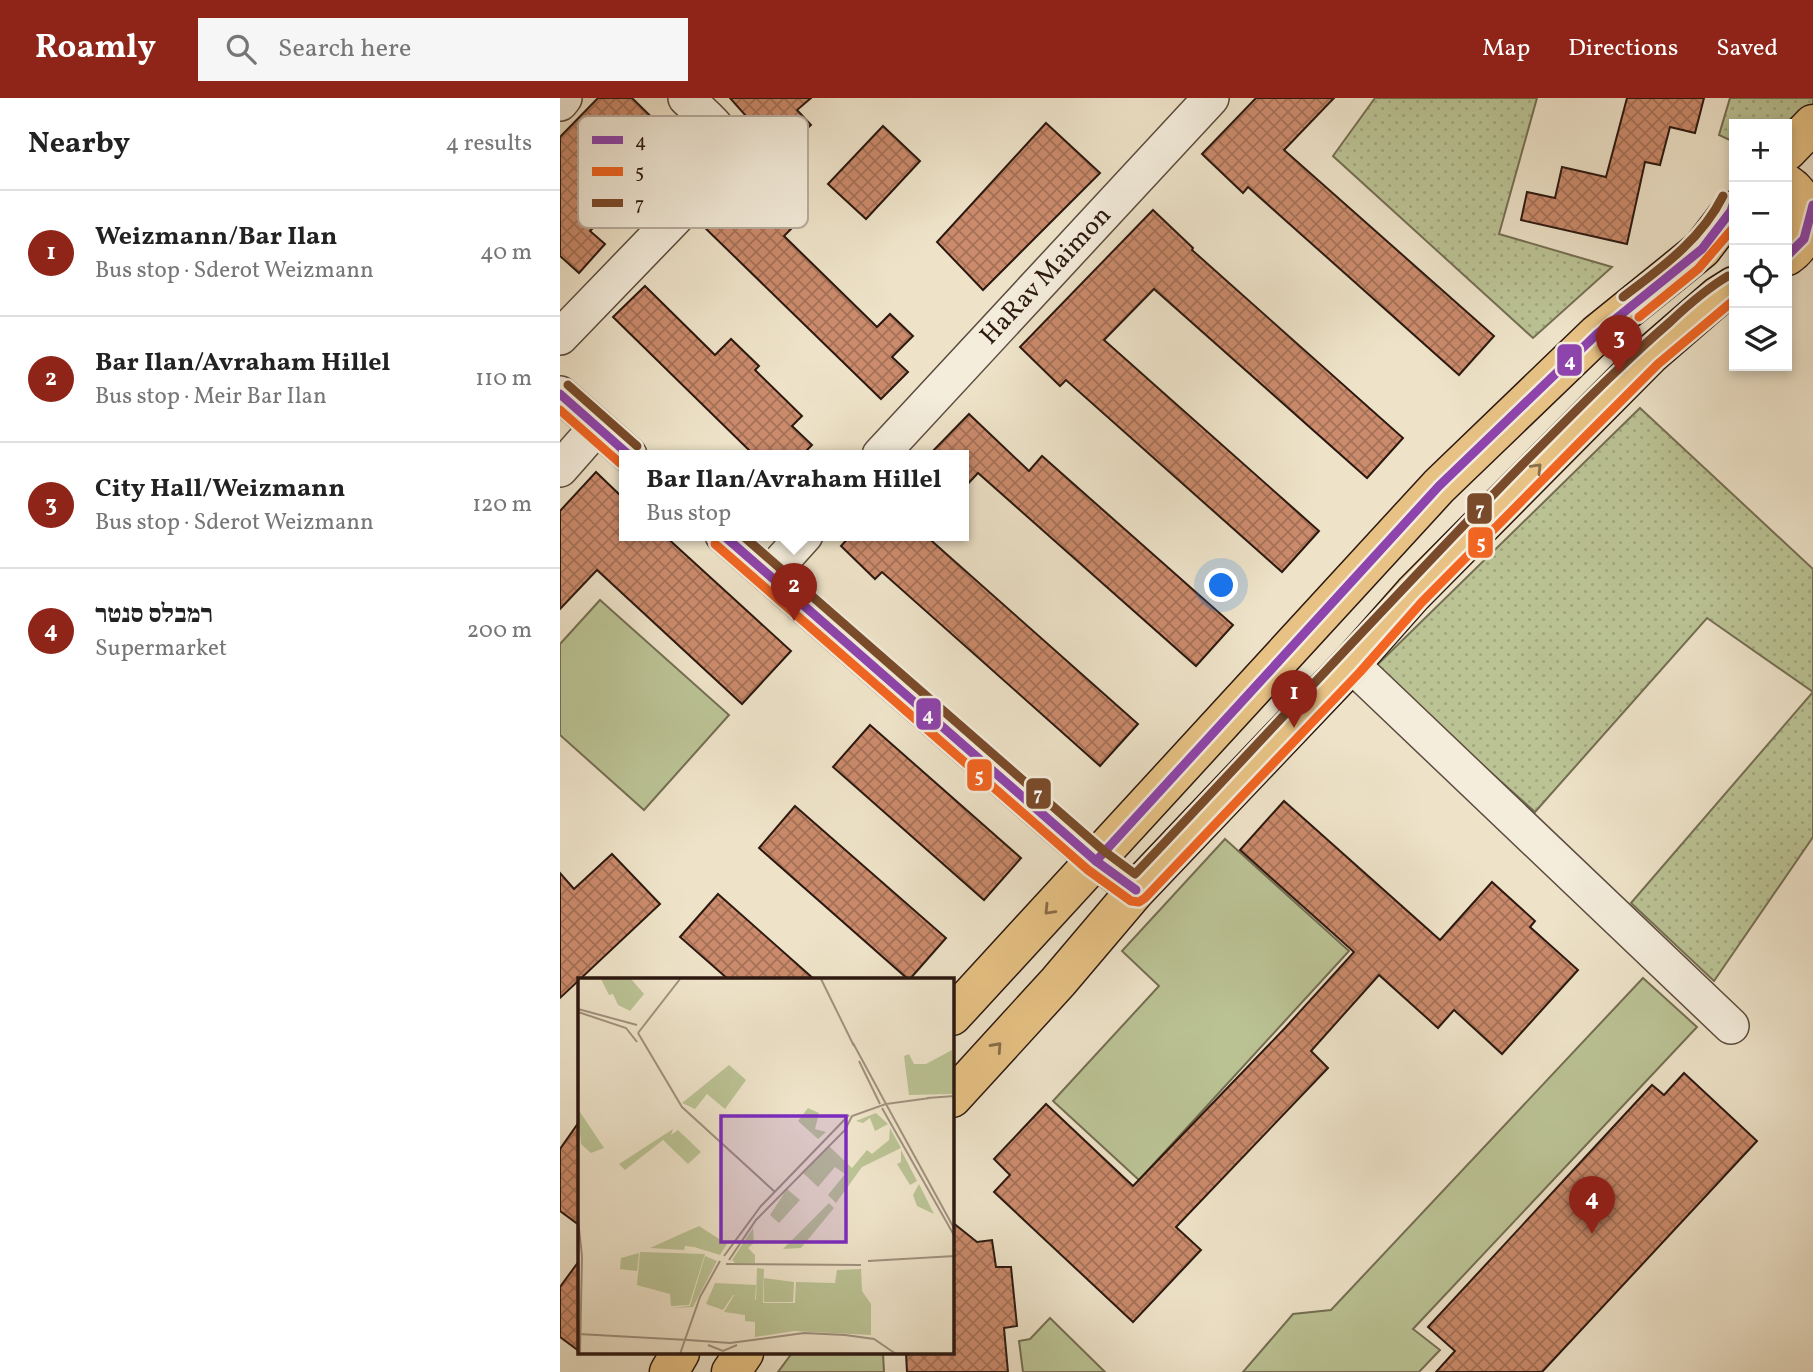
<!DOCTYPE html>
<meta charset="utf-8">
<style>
body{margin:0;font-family:Vollkorn,"Frank Ruhl Libre",serif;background:#f6f6f6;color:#222}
.controls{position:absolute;right:21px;top:21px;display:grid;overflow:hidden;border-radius:0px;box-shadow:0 4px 10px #0003}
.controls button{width:63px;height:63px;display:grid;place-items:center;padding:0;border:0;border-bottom:2px solid #e0e0e0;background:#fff;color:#222;font:35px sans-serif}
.you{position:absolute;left:662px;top:488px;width:24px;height:24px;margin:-18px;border:5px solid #fff;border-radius:50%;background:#1a73e8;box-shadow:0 0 0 10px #1a73e833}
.badge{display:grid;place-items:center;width:46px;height:46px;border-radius:50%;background:#8f2418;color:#fff;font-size:23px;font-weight:700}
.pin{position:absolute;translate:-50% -58px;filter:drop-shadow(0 2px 4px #0008)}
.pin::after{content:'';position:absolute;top:37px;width:24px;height:21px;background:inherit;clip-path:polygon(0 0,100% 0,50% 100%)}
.popup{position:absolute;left:59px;top:352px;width:350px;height:91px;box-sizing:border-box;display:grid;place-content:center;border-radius:0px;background:#fff;filter:drop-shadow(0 2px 5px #0005);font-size:23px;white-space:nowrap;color:#767676}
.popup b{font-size:26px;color:#222}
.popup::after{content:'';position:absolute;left:50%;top:100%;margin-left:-14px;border:14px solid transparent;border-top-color:#fff}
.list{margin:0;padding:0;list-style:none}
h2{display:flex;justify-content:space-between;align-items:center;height:91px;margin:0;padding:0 28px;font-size:30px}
h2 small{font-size:23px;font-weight:400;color:#767676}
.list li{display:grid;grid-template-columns:46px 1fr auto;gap:21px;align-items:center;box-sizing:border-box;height:126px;padding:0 28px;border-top:2px solid #e0e0e0}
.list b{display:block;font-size:26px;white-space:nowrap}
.list p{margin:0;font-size:23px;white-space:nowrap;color:#767676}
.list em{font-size:23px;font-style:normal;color:#767676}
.icon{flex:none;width:38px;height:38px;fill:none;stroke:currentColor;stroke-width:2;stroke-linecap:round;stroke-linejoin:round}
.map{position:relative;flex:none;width:1253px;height:1274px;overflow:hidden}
header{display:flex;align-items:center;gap:42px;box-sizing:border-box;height:98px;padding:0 35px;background:#8f2418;color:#fff}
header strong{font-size:33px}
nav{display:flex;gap:38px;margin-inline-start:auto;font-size:24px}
.search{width:490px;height:63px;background:#f6f6f6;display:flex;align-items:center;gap:18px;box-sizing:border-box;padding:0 24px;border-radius:0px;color:#767676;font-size:26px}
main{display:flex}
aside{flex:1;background:#fff}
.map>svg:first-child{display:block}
</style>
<header>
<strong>Roamly</strong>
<div class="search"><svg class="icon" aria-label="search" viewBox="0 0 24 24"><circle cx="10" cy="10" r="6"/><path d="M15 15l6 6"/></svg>Search here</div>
<nav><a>Map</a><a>Directions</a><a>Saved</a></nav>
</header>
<main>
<aside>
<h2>Nearby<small>4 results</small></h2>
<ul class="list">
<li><span class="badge">1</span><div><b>Weizmann/Bar Ilan</b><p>Bus stop · Sderot Weizmann</p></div><em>40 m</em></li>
<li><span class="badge">2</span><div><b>Bar Ilan/Avraham Hillel</b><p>Bus stop · Meir Bar Ilan</p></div><em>110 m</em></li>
<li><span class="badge">3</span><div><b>City Hall/Weizmann</b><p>Bus stop · Sderot Weizmann</p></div><em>120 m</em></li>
<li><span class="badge">4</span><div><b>רמבלס סנטר</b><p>Supermarket</p></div><em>200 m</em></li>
</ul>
</aside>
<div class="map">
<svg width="1253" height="1274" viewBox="0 0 1253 1274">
<defs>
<pattern id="grass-dots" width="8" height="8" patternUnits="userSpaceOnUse" patternTransform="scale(1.75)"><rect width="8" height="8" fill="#bbc395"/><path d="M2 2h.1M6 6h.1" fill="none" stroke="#a1a77f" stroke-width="1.8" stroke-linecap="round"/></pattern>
<pattern id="building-cross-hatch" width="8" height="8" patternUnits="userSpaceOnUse" patternTransform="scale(1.75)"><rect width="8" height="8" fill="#cb8b6c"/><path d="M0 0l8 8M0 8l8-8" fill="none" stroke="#a57157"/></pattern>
</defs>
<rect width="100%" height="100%" fill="#eee3c9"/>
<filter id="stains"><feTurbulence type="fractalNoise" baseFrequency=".00286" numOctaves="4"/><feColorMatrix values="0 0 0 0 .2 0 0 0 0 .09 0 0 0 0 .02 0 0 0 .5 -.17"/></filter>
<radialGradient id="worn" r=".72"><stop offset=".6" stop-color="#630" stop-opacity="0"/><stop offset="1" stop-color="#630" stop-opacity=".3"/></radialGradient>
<g fill="url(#grass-dots)" stroke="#746e52" stroke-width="2">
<polygon points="815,0 977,0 939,136 1052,169 973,240 773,58"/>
<polygon points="1170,0 1253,0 1253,10 1227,26 1174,26 1174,44 1159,37"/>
<polygon points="1080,310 1253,471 1253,739 1154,883 1071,805 1253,594 1147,520 975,714 814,570"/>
</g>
<g fill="#bbc395" stroke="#746e52" stroke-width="2">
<polygon points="40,502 169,617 84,712 0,637 0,546"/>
<polygon points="665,741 789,853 579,1082 493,1003 599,888 562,853"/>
<polygon points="1083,880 1137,929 853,1231 880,1252 859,1274 683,1274 733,1216 771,1212"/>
<polygon points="490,1220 545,1274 463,1274 459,1243 470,1241"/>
<polygon points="232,1255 323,1255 324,1274 218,1274"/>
</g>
<g fill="url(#building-cross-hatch)" stroke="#2c1810" stroke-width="2">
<polygon points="38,0 72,0 116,43 30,133 45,146 19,175 0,158 0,39"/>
<polygon points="170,0 251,0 237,12 251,27 219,55"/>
<polygon points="696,0 774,0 724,52 934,238 899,277 688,89 683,95 642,56"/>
<polygon points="1067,0 1144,0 1135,35 1110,29 1100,67 1085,64 1067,146 961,122 967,94 995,100 1002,69 1046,79"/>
<polygon points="486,25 540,75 423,192 377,144"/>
<polygon points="323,28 360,63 306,121 268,86"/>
<polygon points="173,93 192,111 205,98 235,127 224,138 317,229 330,216 353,238 332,259 348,274 321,301 140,125"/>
<polygon points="593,112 633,150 632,152 843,340 807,380 594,191 544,242 759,433 722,474 506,282 500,288 460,249"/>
<polygon points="85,188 155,257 171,241 199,268 195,272 242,318 232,328 252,347 242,357 194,357 53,219"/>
<polygon points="409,316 469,373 482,358 673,527 636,568 418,375 404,390 404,357 369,357"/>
<polygon points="36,374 64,401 64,437 104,437 231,553 182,606 37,472 0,511 0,413"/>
<polygon points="291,437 365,437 578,626 540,668 322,474 315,481 281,448"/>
<polygon points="310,627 461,760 424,802 273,669"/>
<polygon points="724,703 880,842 932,784 975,823 970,829 1018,872 942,956 894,912 878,930 819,877 751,953 768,970 616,1129 641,1152 573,1224 434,1094 450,1077 434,1061 486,1006 573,1088 725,930 794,854 680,752"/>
<polygon points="235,708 386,840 349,882 199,750"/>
<polygon points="52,756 100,806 0,900 0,775 14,791"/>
<polygon points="158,796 255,882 169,882 120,839"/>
<polygon points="1124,975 1197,1043 982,1274 876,1274 895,1253 868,1229 1092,987 1104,997"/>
<polygon points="19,1024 19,1127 0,1113 0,1051"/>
<polygon points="392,1124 417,1144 432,1142 436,1169 451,1169 457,1228 444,1230 448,1274 347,1274 346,1255 392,1255"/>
<polygon points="19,1163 19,1253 0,1239 0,1189"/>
</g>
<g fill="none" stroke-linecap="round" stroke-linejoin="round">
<defs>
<g id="minor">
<polyline points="0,5 4,0"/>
<path d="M0 239 169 64C173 37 143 17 126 0"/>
<polyline points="0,296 69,357"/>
<polyline points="320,357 651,0"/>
<polyline points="0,371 37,329"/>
<polyline points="163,437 536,763 576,792"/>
<polyline points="209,477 245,437"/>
<polyline points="791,566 1171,928"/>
</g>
<g id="major">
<polyline points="1227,53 1253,26"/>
<path d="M1227 86C1253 103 1253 141 1227 158"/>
<polyline points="392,918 879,388 1037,236 1142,151 1171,113"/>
<polyline points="392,1000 498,884 576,792 791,566 853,496 1090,257 1158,198 1174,188"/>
<polyline points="109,1274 120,1255"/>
<polyline points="171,1274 184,1255"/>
</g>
</defs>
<use href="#minor" stroke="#5c4b3e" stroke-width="38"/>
<use href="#major" stroke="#2c1810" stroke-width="41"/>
<use href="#minor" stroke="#f4eddc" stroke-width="35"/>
<use href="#major" stroke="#e7c284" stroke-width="38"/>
<defs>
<g id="bus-1">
<polyline points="1227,158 1244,141 1253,107"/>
<polyline points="0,296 69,357"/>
<polyline points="163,437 536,763 576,792"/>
<polyline points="536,763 879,388 1037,236 1142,151 1171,113 1174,104"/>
</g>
<g id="bus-2">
<polyline points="1079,219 1138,171 1174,129"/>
<polyline points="0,312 61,366"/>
<polyline points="155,446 528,772 571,803 579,804 585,800 800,574 862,504 1020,344 1098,266 1174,202"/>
</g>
<g id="bus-3">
<path d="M1063 199C1101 170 1141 142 1163 98"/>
<polyline points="8,287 77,348"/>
<path d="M182 437 544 753 575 776C704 640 830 502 961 368 1010 319 1058 269 1110 224 1128 207 1146 191 1168 178"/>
</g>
</defs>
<use href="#bus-1" stroke="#f4eddc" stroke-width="14"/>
<use href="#bus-2" stroke="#f4eddc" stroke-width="14"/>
<use href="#bus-3" stroke="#f4eddc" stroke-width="14"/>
<use href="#bus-1" stroke="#8e44ad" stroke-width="9"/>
<use href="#bus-2" stroke="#f26522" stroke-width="9"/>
<use href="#bus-3" stroke="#7a4b2a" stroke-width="9"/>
</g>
<defs><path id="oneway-chevron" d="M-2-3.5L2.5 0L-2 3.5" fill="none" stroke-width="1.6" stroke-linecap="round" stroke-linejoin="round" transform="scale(1.75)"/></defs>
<g stroke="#8a6d4a">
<use href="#oneway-chevron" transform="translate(977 370) rotate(-46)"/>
<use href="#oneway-chevron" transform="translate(489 812) rotate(134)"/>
<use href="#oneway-chevron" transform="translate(437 949) rotate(-48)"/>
</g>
<g text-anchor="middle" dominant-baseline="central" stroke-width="5" stroke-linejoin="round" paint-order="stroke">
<g font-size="26" fill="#2c1810" stroke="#f4eddc">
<text transform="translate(486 178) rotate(-47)">HaRav Maimon</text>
</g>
</g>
<g transform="translate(18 880)">
<rect width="376" height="376" fill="#eee3c9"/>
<path d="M230 130 241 135 237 151 248 154 240 161 220 143ZM312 150 323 170 284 189 258 225 250 217 267 196 257 189 240 209 224 194 251 168 274 190 289 172 294 176 311 162ZM186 300 216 304 215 324H186ZM137 305 178 307 177 322 155 317 145 332 128 326Z" fill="#bbc395"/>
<path d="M62 274 127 276 111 327 93 328 92 316 59 307ZM179 290 186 291 185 325H217L218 304 257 305 259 292 283 291 284 313 293 326V357L216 353 177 359V344L167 343V337L146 334 156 317 178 322Z" fill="#bbc395"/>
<path d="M23 1H53L66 16 52 33 40 27 35 16 31 17ZM374 72 376 116 331 117 326 78 331 76 336 86H348ZM151 87 168 102 147 131 129 116 117 131 104 125ZM0 131 26 170 13 175 3 166ZM298 135 310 146 297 153 292 140 285 145 278 143ZM95 151 93 157 100 152 123 174 110 186 85 162 47 192 41 186ZM323 172 339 203 332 207 319 186 323 184ZM341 206 356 236 339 228 335 217ZM209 211 222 222 201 245 192 237ZM251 225 256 230 223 270 205 271ZM121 248 149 266 142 277 116 269 107 268 106 272 72 270ZM175 250 176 265 170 270 177 277V285H157L154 282ZM61 275 59 293 42 291 43 280ZM127 278 139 283 115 329 94 330 112 328Z" fill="#bbc395"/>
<path fill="none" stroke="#a0927f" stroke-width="2" d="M243 1 276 68M0 31 59 47M0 34 48 50 59 64M60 55 104 129 197 214M60 55 102 1M281 83 302 126M349 120 377 118M352 120 308 126 377 252M304 130 377 259M0 241 4 278 2 376M146 278 183 228 271 137M151 282 178 242 267 152 274 138 308 126 275 65M290 283 377 278M148 286 283 287M0 356 110 362M110 362 152 365 226 355 267 357 296 361 318 376M130 367 145 373 159 367M102 376 122 319 142 283"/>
<path fill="#7b2cbf" fill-opacity="0.15" stroke="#7b2cbf" stroke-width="3.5" d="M143 138H268V264H143Z"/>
<rect width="376" height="376" fill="none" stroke="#2c1810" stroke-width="3.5"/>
</g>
<rect x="18" y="18" width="230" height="112" rx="10" fill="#f4eddc" stroke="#b8ad9f" stroke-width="2"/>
<rect x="32" y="38" width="31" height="8" fill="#8e44ad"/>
<rect x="32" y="69" width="31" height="9" fill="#f26522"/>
<rect x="32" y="101" width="31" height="8" fill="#7a4b2a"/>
<g font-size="19" fill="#2c1810">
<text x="75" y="49">4</text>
<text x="75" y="80">5</text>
<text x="75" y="112">7</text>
</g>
<g stroke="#f4eddc" stroke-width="2.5">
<rect x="996" y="245" width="27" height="34" rx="7" fill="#8e44ad"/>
<rect x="906" y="394" width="27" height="33" rx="7" fill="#7a4b2a"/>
<rect x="907" y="428" width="27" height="33" rx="7" fill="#f26522"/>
<rect x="355" y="599" width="27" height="34" rx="7" fill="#8e44ad"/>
<rect x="406" y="660" width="27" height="34" rx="7" fill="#f26522"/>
<rect x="465" y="679" width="27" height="33" rx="7" fill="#7a4b2a"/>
</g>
<g font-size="19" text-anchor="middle" font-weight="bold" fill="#fff">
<text x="1010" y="269">4</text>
<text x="920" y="417">7</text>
<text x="921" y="451">5</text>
<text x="368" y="623">4</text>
<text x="419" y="684">5</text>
<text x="478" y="702">7</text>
</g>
<rect width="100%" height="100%" filter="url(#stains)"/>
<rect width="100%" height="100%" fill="url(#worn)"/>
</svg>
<div class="controls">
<button>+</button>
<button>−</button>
<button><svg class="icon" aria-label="locate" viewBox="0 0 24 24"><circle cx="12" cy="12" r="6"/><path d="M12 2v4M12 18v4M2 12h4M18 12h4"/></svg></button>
<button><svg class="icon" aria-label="layers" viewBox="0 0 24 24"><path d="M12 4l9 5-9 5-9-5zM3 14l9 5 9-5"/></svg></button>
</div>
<div class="you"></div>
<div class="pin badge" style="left:734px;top:630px">1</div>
<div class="pin badge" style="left:234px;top:523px">2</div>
<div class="popup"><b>Bar Ilan/Avraham Hillel</b>Bus stop</div>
<div class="pin badge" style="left:1059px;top:275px">3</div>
<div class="pin badge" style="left:1032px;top:1136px">4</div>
</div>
</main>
